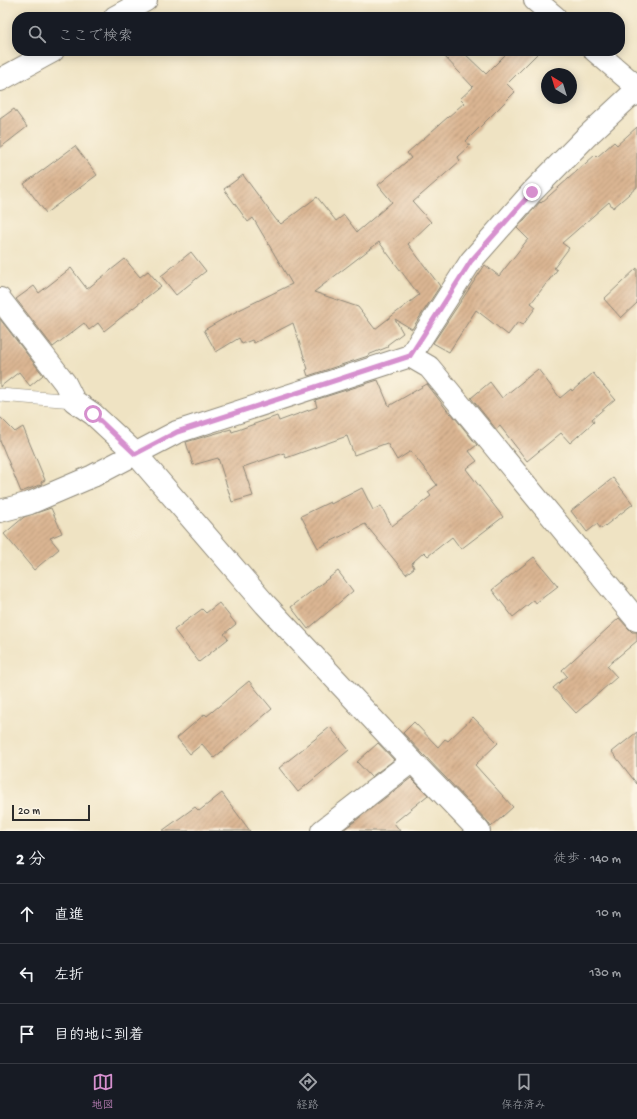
<!DOCTYPE html>
<html lang="ja">
<meta charset="utf-8">
<style>
body{margin:0;font-family:"Gochi Hand","Klee One",sans-serif;background:#242831;color:#f1f3f6}
.compass{position:absolute;left:541px;top:68px;width:36px;height:36px;border-radius:50%;background:#171b24;box-shadow:0 2px 10px #0003;rotate:322deg}
.scale{position:absolute;left:12px;bottom:10px;width:78px;box-sizing:border-box;padding-left:4px;border:2px solid #2b2b2b;border-top:0;font-size:11px;line-height:14px;white-space:nowrap;color:#2b2b2b;-webkit-text-stroke:3px #fcf5e5;paint-order:stroke}
.stop{position:absolute;width:12px;height:12px;margin:-9px;border:3px solid #d690ce;border-radius:50%;background:#fff}
.stop.end{background:#d690ce;border-color:#fff;box-shadow:0 1px 4px #0008}
.list{margin:0;padding:0;list-style:none}
h2{display:flex;justify-content:space-between;align-items:center;height:52px;margin:0;padding:0 16px;font-size:17px}
h2 small{font-size:13px;font-weight:400;color:#9ea1a6}
.list li{display:grid;grid-template-columns:26px 1fr auto;gap:12px;align-items:center;box-sizing:border-box;height:60px;padding:0 16px;border-top:1px solid #363941}
.list b{display:block;font-size:15px;white-space:nowrap}
.list em{font-size:13px;font-style:normal;color:#9ea1a6}
.icon{flex:none;width:22px;height:22px;fill:none;stroke:currentColor;stroke-width:2;stroke-linecap:round;stroke-linejoin:round}
.map{position:relative;flex:none;width:637px;height:831px;overflow:hidden}
.search{position:absolute;background:#171b24;box-shadow:0 2px 10px #0003;left:12px;right:12px;top:12px;height:44px;display:flex;align-items:center;gap:10px;box-sizing:border-box;padding:0 14px;border-radius:16px;color:#9ea1a6;font-size:15px}
.sheet{height:232px;background:#171b24}
nav{display:flex;justify-content:space-around;align-items:center;box-sizing:border-box;height:56px;border-top:1px solid #363941;background:#171b24;font-size:11px;color:#9ea1a6}
nav a{display:grid;justify-items:center;gap:2px}
nav .on{color:#d690ce}
.map>svg:first-child{display:block}
</style>
<div class="map">
<svg width="637" height="831" viewBox="0 0 637 831">
<defs>
<pattern id="building-hatch" width="6" height="6" patternUnits="userSpaceOnUse"><rect width="6" height="6" fill="#dbb693"/><path d="M-1 1l2-2M0 6l6-6M5 7l2-2" fill="none" stroke="#b29478"/></pattern>
</defs>
<rect width="100%" height="100%" fill="#fcf5e5"/>
<filter id="ink" filterUnits="userSpaceOnUse"><feTurbulence type="fractalNoise" baseFrequency=".025" numOctaves="2"/><feDisplacementMap in="SourceGraphic" scale="8" xChannelSelector="R" yChannelSelector="G"/><feConvolveMatrix kernelMatrix="1 2 1 2 8 2 1 2 1" color-interpolation-filters="sRGB"/></filter>
<filter id="wash" filterUnits="userSpaceOnUse"><feTurbulence type="fractalNoise" baseFrequency=".012" numOctaves="4" result="noise"/><feDisplacementMap in="SourceGraphic" scale="16" xChannelSelector="R" yChannelSelector="G"/><feGaussianBlur stdDeviation="0.9" result="paint"/><feColorMatrix in="noise" values="0 0 0 0 0 0 0 0 0 0 0 0 0 0 0 0 0 1.4 0 .05"/><feComposite in="paint" operator="in"/></filter>
<g filter="url(#wash)">
<rect width="100%" height="100%" fill="#efe3c3"/>
<g id="blocks">
<g fill="url(#building-hatch)" fill-rule="evenodd">
<path d="M451 51H462L486 74 509 51H540L507 84 515 92 466 141 470 146 458 157 460 161 413 202 431 222 408 244 440 286 412 329 395 319 403 333 387 345 388 347 368 355V356L308 376 306 370 308 369 293 323 254 343 252 340 242 344 239 338 216 352 204 330 237 311 292 284 253 218 248 222 224 189 243 175 277 221H278L281 224 317 197 336 221 344 215 357 232 392 202 378 185 411 158 407 153 464 103 460 99 473 87 445 57ZM379 242 419 295 375 329 358 307 314 292Z"/>
<polygon points="14,109 27,127 0,148 0,119"/>
<polygon points="637,127 637,187 613,208 609,202 562,243 569,248 554,268 557,270 531,303 536,307 523,325 518,322 508,335 476,310 449,352 433,343 485,265 499,276 528,239 517,228 540,202 541,203 595,155 597,157 614,142 617,145"/>
<polygon points="75,146 97,175 46,213 24,184"/>
<polygon points="191,252 206,271 176,295 161,276"/>
<polygon points="125,259 140,277 148,271 161,286 104,331 98,323 89,330 84,323 53,347 16,299 34,286 39,293 71,268 87,289"/>
<polygon points="637,268 637,303 621,318 604,299"/>
<polygon points="0,319 43,375 30,386 19,372 0,387"/>
<polygon points="538,369 560,398 571,389 572,391 593,373 615,399 592,419 594,422 570,443 561,433 527,461 500,426 496,429 471,398 490,382 502,398"/>
<polygon points="378,380 389,406 427,384 450,414 451,413 477,445 469,451 477,461 466,469 503,517 461,549 452,537 428,556 424,552 412,563 414,568 406,574 365,524 318,548 301,516 330,502 331,504 362,488 373,510 381,506 392,526 431,496 428,492 437,485 411,451 397,460 387,443 354,455 347,436 286,458 284,453 243,467 253,496 232,502 218,458 193,465 186,442 231,429 232,432 277,416 279,421 317,407 315,400"/>
<polygon points="0,417 15,432 23,427 45,480 41,482 42,484 21,492 0,441"/>
<polygon points="613,478 633,504 601,529 597,524 587,532 571,511"/>
<polygon points="51,508 62,533 50,538 59,549 34,570 4,534 24,517"/>
<polygon points="534,557 558,586 536,603 534,600 513,617 492,590"/>
<polygon points="338,571 353,591 308,629 291,607"/>
<polygon points="219,603 236,624 224,634 228,639 199,662 174,630 202,609 206,613"/>
<polygon points="619,618 628,628 632,632 637,632 637,641 607,666 617,677 576,713 553,688 567,676 562,670"/>
<polygon points="249,681 272,709 214,758 202,744 190,754 177,738 205,714 207,716"/>
<polygon points="473,717 498,743 475,765 513,807 491,827 488,822 403,733 414,722 438,747 445,739 448,741"/>
<polygon points="330,727 349,750 298,792 279,768"/>
<polygon points="637,732 637,784 612,752"/>
<polygon points="378,743 394,760 371,777 357,762"/>
<polygon points="411,778 428,795 394,823 400,831 342,831"/>
<polygon points="222,793 250,831 162,831 195,807 199,811"/>
</g>
</g>
</g>
<g filter="url(#ink)">
<use href="#blocks" fill-opacity="0" stroke="#8d8777" stroke-width="1"/>
<g fill="none" stroke-linecap="round" stroke-linejoin="round">
<defs>
<polyline id="service" points="0,395 74,401"/>
<g id="minor">
<polyline points="115,17 146,0"/>
<polyline points="0,80 53,51"/>
<polyline points="0,299 65,383 74,401 93,414 135,453 265,604 412,761 479,831"/>
<polyline points="410,356 429,367 637,620"/>
<polyline points="0,511 30,503 93,476 177,432 410,356 471,261 532,192 585,138 629,97 637,94"/>
<polyline points="322,831 412,761"/>
</g>
<g id="tertiary">
<polyline points="535,0 555,17"/>
<polyline points="595,51 637,87"/>
</g>
</defs>
<use href="#service" stroke="#8d8777" stroke-width="14"/>
<use href="#minor" stroke="#8d8777" stroke-width="24"/>
<use href="#tertiary" stroke="#8d8777" stroke-width="24"/>
<use href="#service" stroke="#fff" stroke-width="13"/>
<use href="#minor" stroke="#fff" stroke-width="22"/>
<use href="#tertiary" stroke="#fff" stroke-width="22"/>
</g>
</g>
<g fill="none" stroke-linecap="round" stroke-linejoin="round" filter="url(#ink)">
<polyline stroke="#d690ce" stroke-width="5" points="93,414 135,454 177,432 410,356 471,261 532,192"/>
</g>
</svg>
<svg class="compass" viewBox="-18 -18 36 36"><path d="M0-13l5 13h-10z" fill="#e53935"/><path d="M0 13l5-13h-10z" fill="#9ea1a6"/></svg>
<div class="scale">20 m</div>
<div class="stop" style="left:93px;top:414px"></div>
<div class="stop end" style="left:532px;top:192px"></div>
<div class="search"><svg class="icon" aria-label="search" viewBox="0 0 24 24"><circle cx="10" cy="10" r="6"/><path d="M15 15l6 6"/></svg>ここで検索</div>
</div>
<section class="sheet">
<h2>2 分<small>徒歩 · 140 m</small></h2>
<ul class="list">
<li><svg class="icon" aria-label="ahead" viewBox="0 0 24 24"><path d="M12 20V5M6 11l6-6 6 6"/></svg><div><b>直進</b></div><em>10 m</em></li>
<li><svg class="icon" aria-label="left" viewBox="0 0 24 24"><path d="M17 20v-9H6M10 6l-5 5 5 5"/></svg><div><b>左折</b></div><em>130 m</em></li>
<li><svg class="icon" aria-label="arrive" viewBox="0 0 24 24"><path d="M6 21V4h12l-3 4 3 4H6"/></svg><div><b>目的地に到着</b></div></li>
</ul>
</section>
<nav>
<a class="on"><svg class="icon" aria-label="map" viewBox="0 0 24 24"><path d="M3 6l6-2 6 2 6-2v14l-6 2-6-2-6 2zM9 4v14M15 6v14"/></svg>地図</a>
<a><svg class="icon" aria-label="directions" viewBox="0 0 24 24"><path d="M12 3l9 9-9 9-9-9zM9 14v-3h6M13 9l2 2-2 2"/></svg>経路</a>
<a><svg class="icon" aria-label="saved" viewBox="0 0 24 24"><path d="M7 4h10v16l-5-4-5 4z"/></svg>保存済み</a>
</nav>
